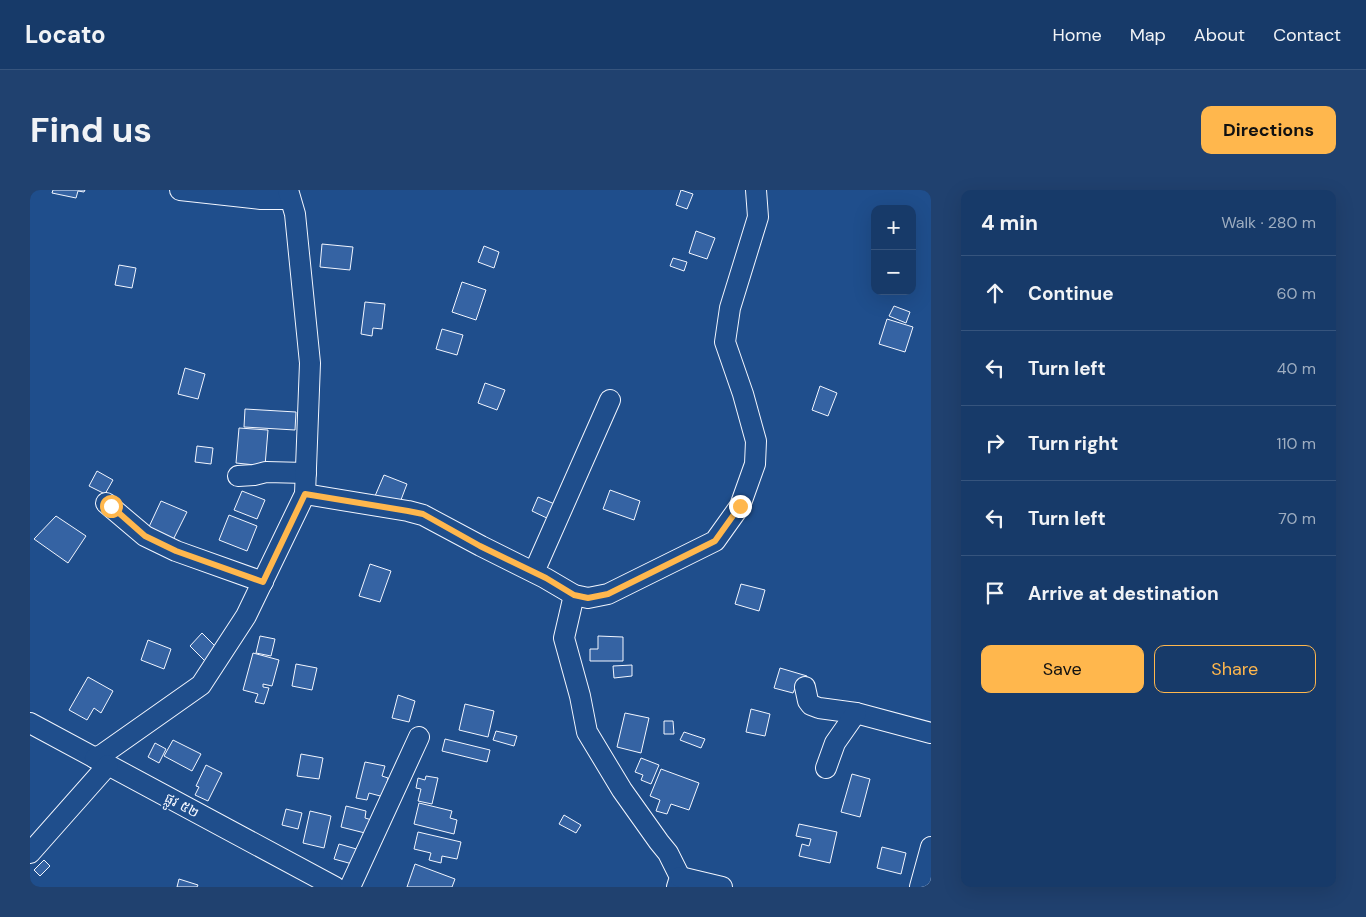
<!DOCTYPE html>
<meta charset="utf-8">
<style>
body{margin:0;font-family:"DM Sans","Noto Sans Khmer",sans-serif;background:#20416f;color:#f1f3f6}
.controls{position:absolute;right:15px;top:15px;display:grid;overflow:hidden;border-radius:10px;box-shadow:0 5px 20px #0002}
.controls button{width:45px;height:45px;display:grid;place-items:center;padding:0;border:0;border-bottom:1px solid #36547d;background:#173a69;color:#f1f3f6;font:25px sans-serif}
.stop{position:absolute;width:15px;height:15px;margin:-11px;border:4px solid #ffb74d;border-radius:50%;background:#fff}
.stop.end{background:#ffb74d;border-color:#fff;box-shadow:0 1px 5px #0008}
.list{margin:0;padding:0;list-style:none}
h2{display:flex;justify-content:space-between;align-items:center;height:65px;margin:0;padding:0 20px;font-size:21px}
h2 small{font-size:16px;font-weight:400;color:#9eadc0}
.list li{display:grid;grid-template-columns:32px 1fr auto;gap:15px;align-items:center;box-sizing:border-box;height:75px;padding:0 20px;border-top:1px solid #36547d}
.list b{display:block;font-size:19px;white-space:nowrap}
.list em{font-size:16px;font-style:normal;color:#9eadc0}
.actions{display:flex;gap:10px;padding:15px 20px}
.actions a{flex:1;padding:11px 0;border:1px solid #ffb74d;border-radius:10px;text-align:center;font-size:18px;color:#ffb74d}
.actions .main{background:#ffb74d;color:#111}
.icon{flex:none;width:28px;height:28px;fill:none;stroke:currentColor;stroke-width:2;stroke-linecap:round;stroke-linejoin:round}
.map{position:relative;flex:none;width:901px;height:697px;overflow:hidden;border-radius:10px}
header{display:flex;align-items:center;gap:30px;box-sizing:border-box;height:70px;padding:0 25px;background:#173a69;border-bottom:1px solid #36547d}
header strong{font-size:24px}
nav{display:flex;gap:28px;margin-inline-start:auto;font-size:18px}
.intro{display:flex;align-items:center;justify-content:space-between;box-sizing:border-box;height:120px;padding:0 30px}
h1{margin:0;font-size:35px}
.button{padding:12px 22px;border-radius:10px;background:#ffb74d;color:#111;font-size:18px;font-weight:700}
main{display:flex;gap:30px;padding:0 30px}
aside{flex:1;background:#173a69;border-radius:10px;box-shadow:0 5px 20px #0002}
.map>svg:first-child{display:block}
</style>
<header>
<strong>Locato</strong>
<nav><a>Home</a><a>Map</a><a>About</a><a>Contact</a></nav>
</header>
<div class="intro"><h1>Find us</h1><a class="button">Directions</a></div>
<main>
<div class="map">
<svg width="901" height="697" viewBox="0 0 901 697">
<rect width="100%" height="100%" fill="#1f4e8c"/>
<g fill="#3563a3" stroke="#f2f6ff">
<polygon points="23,0 55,0 54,2 48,1 46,8 22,3"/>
<polygon points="651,0 663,4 657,19 646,15"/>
<polygon points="666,41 685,48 677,69 659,63"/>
<polygon points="292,54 323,57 320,80 290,77"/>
<polygon points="454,56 469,62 464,78 448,72"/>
<polygon points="643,68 657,72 654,81 640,76"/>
<polygon points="89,75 106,78 102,98 85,95"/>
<polygon points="432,92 456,100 446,130 422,122"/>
<polygon points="335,112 355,114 352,139 343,138 342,146 331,144"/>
<polygon points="864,116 880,122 876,133 859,126"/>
<polygon points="857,129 883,137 875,162 849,154"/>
<polygon points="412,139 433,145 427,165 406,159"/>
<polygon points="155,178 175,184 168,209 148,204"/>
<polygon points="455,193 475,200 467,220 448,213"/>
<polygon points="790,196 807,203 798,226 782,220"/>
<polygon points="215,219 266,222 265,240 214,237"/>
<polygon points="209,238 238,240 235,276 206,273"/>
<polygon points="167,256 183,258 181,274 165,272"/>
<polygon points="67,281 83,290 75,304 59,296"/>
<polygon points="354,285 377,294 369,315 345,306"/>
<polygon points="580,300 610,311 604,330 573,319"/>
<polygon points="212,301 235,310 227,329 204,320"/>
<polygon points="508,307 527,315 521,330 502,321"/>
<polygon points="131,311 157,322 143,350 118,339"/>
<polygon points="199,325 227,336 217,361 189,350"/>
<polygon points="26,326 56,346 38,373 4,349"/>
<polygon points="340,374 361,381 350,412 329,406"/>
<polygon points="711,394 735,400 729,421 705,414"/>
<polygon points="172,443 191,462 179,475 160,456"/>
<polygon points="230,446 245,449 241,466 226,463"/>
<polygon points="568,446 593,447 593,471 560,471 560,459 568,459"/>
<polygon points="118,450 141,459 134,479 111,470"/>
<polygon points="223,463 249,470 242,496 233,494 233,497 239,498 234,514 225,512 228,504 213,500"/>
<polygon points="266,474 287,478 282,500 262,496"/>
<polygon points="602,475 602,486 584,488 583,476"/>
<polygon points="750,478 777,486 774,498 766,496 763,503 744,498"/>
<polygon points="58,487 83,501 71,523 64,518 57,530 39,520"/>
<polygon points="368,505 385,511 379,532 362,528"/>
<polygon points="435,514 464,521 458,547 429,540"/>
<polygon points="721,519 740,524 735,546 716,542"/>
<polygon points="595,523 619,528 611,563 587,557"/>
<polygon points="634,531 643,531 644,544 634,544"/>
<polygon points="466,541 487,546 484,556 463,550"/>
<polygon points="654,542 675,549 671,558 650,550"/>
<polygon points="415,549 460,560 457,572 412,561"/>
<polygon points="143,550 171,564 162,581 134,566"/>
<polygon points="125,553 136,559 129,573 118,567"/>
<polygon points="271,564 293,568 289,589 267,586"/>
<polygon points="611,568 629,575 621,594 611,590 613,585 605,582"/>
<polygon points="335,572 355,576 352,586 358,588 354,607 339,603 337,610 326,608"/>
<polygon points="176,575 192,583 178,611 165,605 169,597 166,596"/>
<polygon points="631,579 669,593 659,620 641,614 637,624 626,621 630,610 620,606"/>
<polygon points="822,584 840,589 830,627 811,622"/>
<polygon points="396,586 408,588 402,614 388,611 391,599 386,598 388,588 395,590"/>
<polygon points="389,613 422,621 420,628 427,630 424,644 384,634"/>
<polygon points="316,616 336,621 335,628 342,630 339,644 311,637"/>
<polygon points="256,619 272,623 268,639 252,635"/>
<polygon points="280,621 301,626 294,658 273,653"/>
<polygon points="534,625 551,635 546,643 529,634"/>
<polygon points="769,634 807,642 800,673 769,666 772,654 779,656 781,649 766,646"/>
<polygon points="388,642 431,652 427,669 412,666 411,673 399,670 401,663 384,659"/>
<polygon points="309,654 330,660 326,675 304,669"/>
<polygon points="852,657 876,663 871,684 847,678"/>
<polygon points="14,670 20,676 10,686 4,680"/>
<polygon points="385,674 425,689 422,697 377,697"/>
<polygon points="149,689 168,695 167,697 147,697"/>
</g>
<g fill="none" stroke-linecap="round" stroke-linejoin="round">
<defs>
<g id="minor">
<polyline points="150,0 231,9 260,9"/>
<polyline points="208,286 224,285 236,282 276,283"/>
<polyline points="275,304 378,321 393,325 451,356 515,388 544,405 558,408 578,404 685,351 710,316 725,274 726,251 713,204 695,152 700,118 728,27 726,0"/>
<polyline points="76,313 115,346 146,361 233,392"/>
<polyline points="504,382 580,210"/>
<polyline points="544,405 534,448 550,506 557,542 592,600 629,652 638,663 650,687 647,697"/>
<polyline points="775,497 778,511 781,515 789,518 826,523 901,543"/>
<polyline points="0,533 305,697"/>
<polyline points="65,568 73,564 171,495 216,426 275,304 280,173 265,24 258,0"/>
<polyline points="796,578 805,553 826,523"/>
<polyline points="0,663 78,575"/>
<polyline points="650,687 692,697"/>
<polyline points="320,697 389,547"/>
<polyline points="890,697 901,657"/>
</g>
</defs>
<use href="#minor" stroke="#f2f6ff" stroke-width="22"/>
<use href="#minor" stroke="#1f4e8c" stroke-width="20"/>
</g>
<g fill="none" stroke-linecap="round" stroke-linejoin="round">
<polyline stroke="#ffb74d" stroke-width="6" points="81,316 115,346 146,361 233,392 275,304 378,321 393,324 450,356 516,388 544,405 558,408 578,404 685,351 710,316"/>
</g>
<g text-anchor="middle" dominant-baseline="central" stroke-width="4" stroke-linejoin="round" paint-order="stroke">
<g font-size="14" fill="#f2f6ff" stroke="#1f4e8c">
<text transform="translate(152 615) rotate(28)">ផ្លូវ ៥២</text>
</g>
</g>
</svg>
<div class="controls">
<button>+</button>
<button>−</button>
</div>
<div class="stop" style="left:81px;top:316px"></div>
<div class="stop end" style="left:710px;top:316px"></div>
</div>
<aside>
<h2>4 min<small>Walk · 280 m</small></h2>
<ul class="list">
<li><svg class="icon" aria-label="ahead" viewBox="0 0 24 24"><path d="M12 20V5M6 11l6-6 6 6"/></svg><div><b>Continue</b></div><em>60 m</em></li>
<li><svg class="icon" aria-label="left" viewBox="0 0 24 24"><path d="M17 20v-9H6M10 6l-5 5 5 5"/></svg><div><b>Turn left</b></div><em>40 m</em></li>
<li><svg class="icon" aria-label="right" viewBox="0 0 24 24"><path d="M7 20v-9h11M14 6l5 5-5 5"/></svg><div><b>Turn right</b></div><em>110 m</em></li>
<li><svg class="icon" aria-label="left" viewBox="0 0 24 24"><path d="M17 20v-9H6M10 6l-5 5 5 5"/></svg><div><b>Turn left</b></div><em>70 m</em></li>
<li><svg class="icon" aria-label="arrive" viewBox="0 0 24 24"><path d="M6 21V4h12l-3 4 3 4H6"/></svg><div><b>Arrive at destination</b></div></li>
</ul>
<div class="actions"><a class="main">Save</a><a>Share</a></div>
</aside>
</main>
